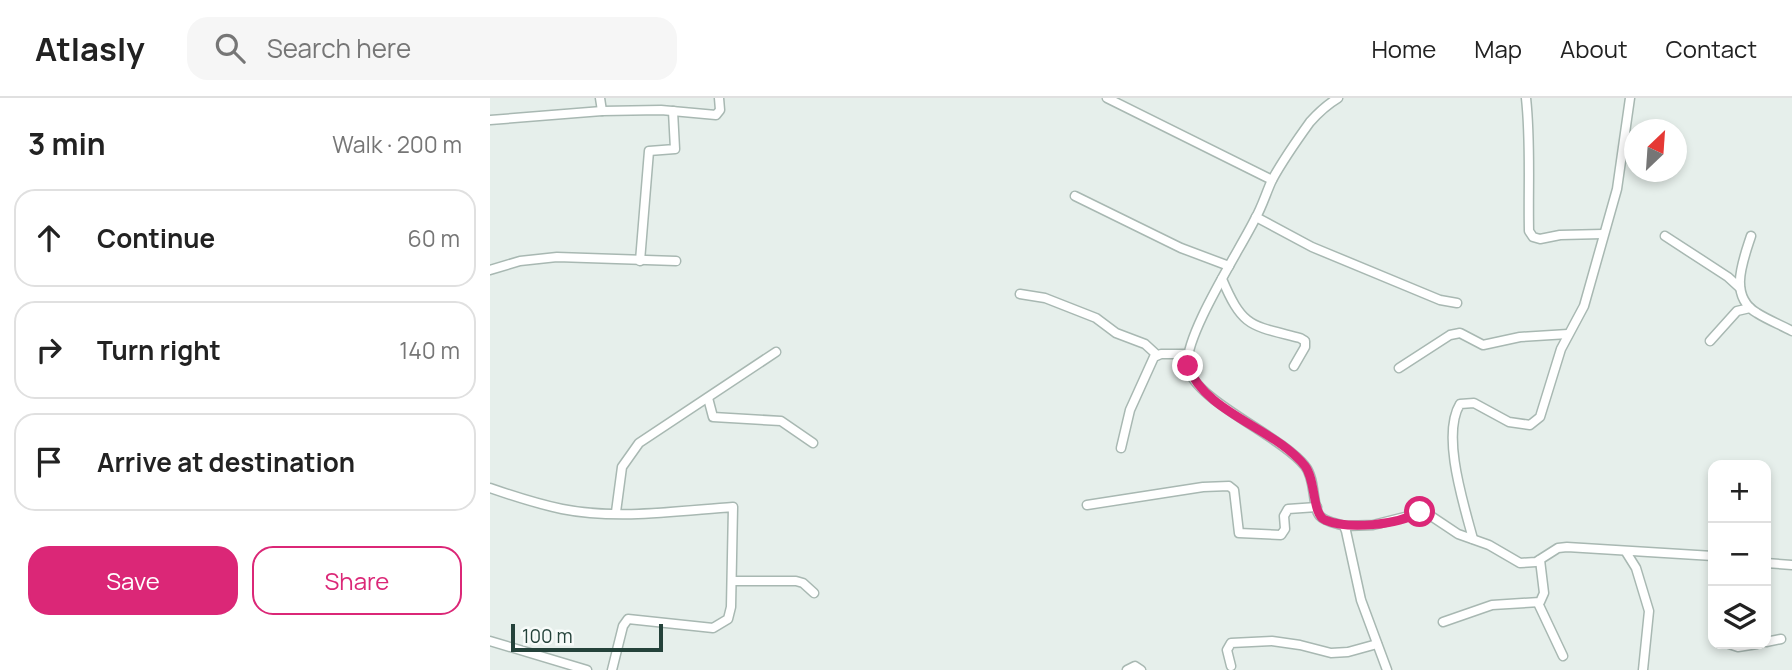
<!DOCTYPE html>
<meta charset="utf-8">
<style>
body{margin:0;font-family:Manrope,sans-serif;background:#f6f6f6;color:#222}
.controls{position:absolute;right:21px;bottom:21px;display:grid;overflow:hidden;border-radius:14px;box-shadow:0 4px 10px #0003}
.controls button{width:63px;height:63px;display:grid;place-items:center;padding:0;border:0;border-bottom:2px solid #e0e0e0;background:#fff;color:#222;font:35px sans-serif}
.compass{position:absolute;left:1134px;top:21px;width:63px;height:63px;border-radius:50%;background:#fff;box-shadow:0 4px 10px #0003;rotate:25deg}
.scale{position:absolute;left:21px;bottom:18px;width:152px;box-sizing:border-box;padding-left:7px;border:4px solid #24423a;border-top:0;font-size:19px;line-height:24px;white-space:nowrap;color:#24423a;-webkit-text-stroke:5px #f7fbf9;paint-order:stroke}
.stop{position:absolute;width:21px;height:21px;margin:-16px;border:5px solid #db2777;border-radius:50%;background:#fff}
.stop.end{background:#db2777;border-color:#fff;box-shadow:0 2px 7px #0008}
.list{margin:0;padding:0;list-style:none}
h2{display:flex;justify-content:space-between;align-items:center;height:91px;margin:0;padding:0 28px;font-size:30px}
h2 small{font-size:23px;font-weight:400;color:#767676}
.list li{display:grid;grid-template-columns:46px 1fr auto;gap:21px;align-items:center;box-sizing:border-box;height:98px;margin:0 14px 14px;padding:0 14px;border:2px solid #e0e0e0;border-radius:21px}
.list b{display:block;font-size:26px;white-space:nowrap}
.list em{font-size:23px;font-style:normal;color:#767676}
.actions{display:flex;gap:14px;padding:21px 28px}
.actions a{flex:1;padding:16px 0;border:2px solid #db2777;border-radius:21px;text-align:center;font-size:24px;color:#db2777}
.actions .main{background:#db2777;color:#fff}
.icon{flex:none;width:38px;height:38px;fill:none;stroke:currentColor;stroke-width:2;stroke-linecap:round;stroke-linejoin:round}
.map{position:relative;flex:none;width:1302px;height:572px;overflow:hidden}
header{display:flex;align-items:center;gap:42px;box-sizing:border-box;height:98px;padding:0 35px;background:#fff;border-bottom:2px solid #e0e0e0}
header strong{font-size:33px}
nav{display:flex;gap:38px;margin-inline-start:auto;font-size:24px}
.search{width:490px;height:63px;background:#f6f6f6;display:flex;align-items:center;gap:18px;box-sizing:border-box;padding:0 24px;border-radius:21px;color:#767676;font-size:26px}
main{display:flex}
aside{flex:1;background:#fff}
.map>svg:first-child{display:block}
</style>
<header>
<strong>Atlasly</strong>
<div class="search"><svg class="icon" aria-label="search" viewBox="0 0 24 24"><circle cx="10" cy="10" r="6"/><path d="M15 15l6 6"/></svg>Search here</div>
<nav><a>Home</a><a>Map</a><a>About</a><a>Contact</a></nav>
</header>
<main>
<aside>
<h2>3 min<small>Walk · 200 m</small></h2>
<ul class="list">
<li><svg class="icon" aria-label="ahead" viewBox="0 0 24 24"><path d="M12 20V5M6 11l6-6 6 6"/></svg><div><b>Continue</b></div><em>60 m</em></li>
<li><svg class="icon" aria-label="right" viewBox="0 0 24 24"><path d="M7 20v-9h11M14 6l5 5-5 5"/></svg><div><b>Turn right</b></div><em>140 m</em></li>
<li><svg class="icon" aria-label="arrive" viewBox="0 0 24 24"><path d="M6 21V4h12l-3 4 3 4H6"/></svg><div><b>Arrive at destination</b></div></li>
</ul>
<div class="actions"><a class="main">Save</a><a>Share</a></div>
</aside>
<div class="map">
<svg width="1302" height="572" viewBox="0 0 1302 572">
<rect width="100%" height="100%" fill="#e6efeb"/>
<g fill="none" stroke-linecap="round" stroke-linejoin="round">
<defs>
<g id="minor">
<polyline points="110,0 112,13"/>
<polyline points="617,0 782,82"/>
<path d="M848 0C838 6 828 15 820 24 807 42 793 62 782 82 776 95 772 109 765 121 751 150 691 242 698 270 706 303 790 337 815 368 826 381 822 410 830 418 835 424 847 425 854 428L856 433 871 502 897 572"/>
<path d="M1036 0C1041 45 1038 88 1039 133L1043 139 1050 141 1070 137 1113 136"/>
<polyline points="0,22 112,13 171,12 226,17 230,12 229,0"/>
<polyline points="585,98 691,150 739,168"/>
<polyline points="766,119 822,149 950,202 967,205"/>
<polyline points="1175,138 1238,179 1250,190"/>
<path d="M1261 138C1253 163 1238 198 1267 215 1278 222 1291 227 1302 233"/>
<polyline points="150,163 159,53 185,51 183,13"/>
<polyline points="0,172 30,163 67,159 186,163"/>
<path d="M732 181C753 230 760 227 810 240L815 243V249L804 268"/>
<polyline points="530,196 555,200 606,220 626,235 655,246 667,257"/>
<polyline points="1220,243 1247,213 1260,210"/>
<polyline points="909,270 960,237 970,235 993,247 1030,239 1078,236"/>
<polyline points="218,300 223,319 291,323 323,345"/>
<polyline points="631,350 640,312 664,259 671,256 698,256"/>
<path d="M0 390C23 398 48 406 72 411 127 422 188 413 243 409L241 509 238 521 223 530 138 521 133 528 122 572"/>
<polyline points="597,407 713,389 739,388 744,392 749,435 791,437 795,431 794,418 798,411 827,409"/>
<polyline points="126,414 132,369 149,345 286,254"/>
<polyline points="854,428 883,427 935,414 968,436 999,447 1030,465 1046,464 1068,450 1077,449 1223,458"/>
<path d="M983 441C974 407 951 337 970 306L984 305 1019 324 1040 327 1050 319 1071 251 1094 208 1127 91 1140 0"/>
<polyline points="1136,454 1146,470 1159,513 1153,572"/>
<polyline points="1276,465 1302,467"/>
<polyline points="242,483 306,483 313,485 324,495"/>
<polyline points="1048,505 1073,558"/>
<polyline points="953,524 1002,507 1050,504 1054,495 1050,462"/>
<polyline points="0,543 97,572"/>
<polyline points="1276,544 1291,541"/>
<polyline points="1239,546 1248,549 1267,546"/>
<polyline points="741,568 737,552 741,545 782,543 810,547 841,555 858,554 887,546"/>
<polyline points="637,572 645,568 651,572"/>
</g>
</defs>
<use href="#minor" stroke="#a8b8b2" stroke-width="11"/>
<use href="#minor" stroke="#fff" stroke-width="8"/>
</g>
<g fill="none" stroke-linecap="round" stroke-linejoin="round">
<path stroke="#db2777" stroke-width="9" d="M698 268C715 315 785 330 815 368 826 382 822 416 835 422 859 432 907 427 930 414"/>
</g>
</svg>
<div class="controls">
<button>+</button>
<button>−</button>
<button><svg class="icon" aria-label="layers" viewBox="0 0 24 24"><path d="M12 4l9 5-9 5-9-5zM3 14l9 5 9-5"/></svg></button>
</div>
<svg class="compass" viewBox="-18 -18 36 36"><path d="M0-13l5 13h-10z" fill="#e53935"/><path d="M0 13l5-13h-10z" fill="#767676"/></svg>
<div class="scale">100 m</div>
<div class="stop" style="left:930px;top:414px"></div>
<div class="stop end" style="left:698px;top:268px"></div>
</div>
</main>
